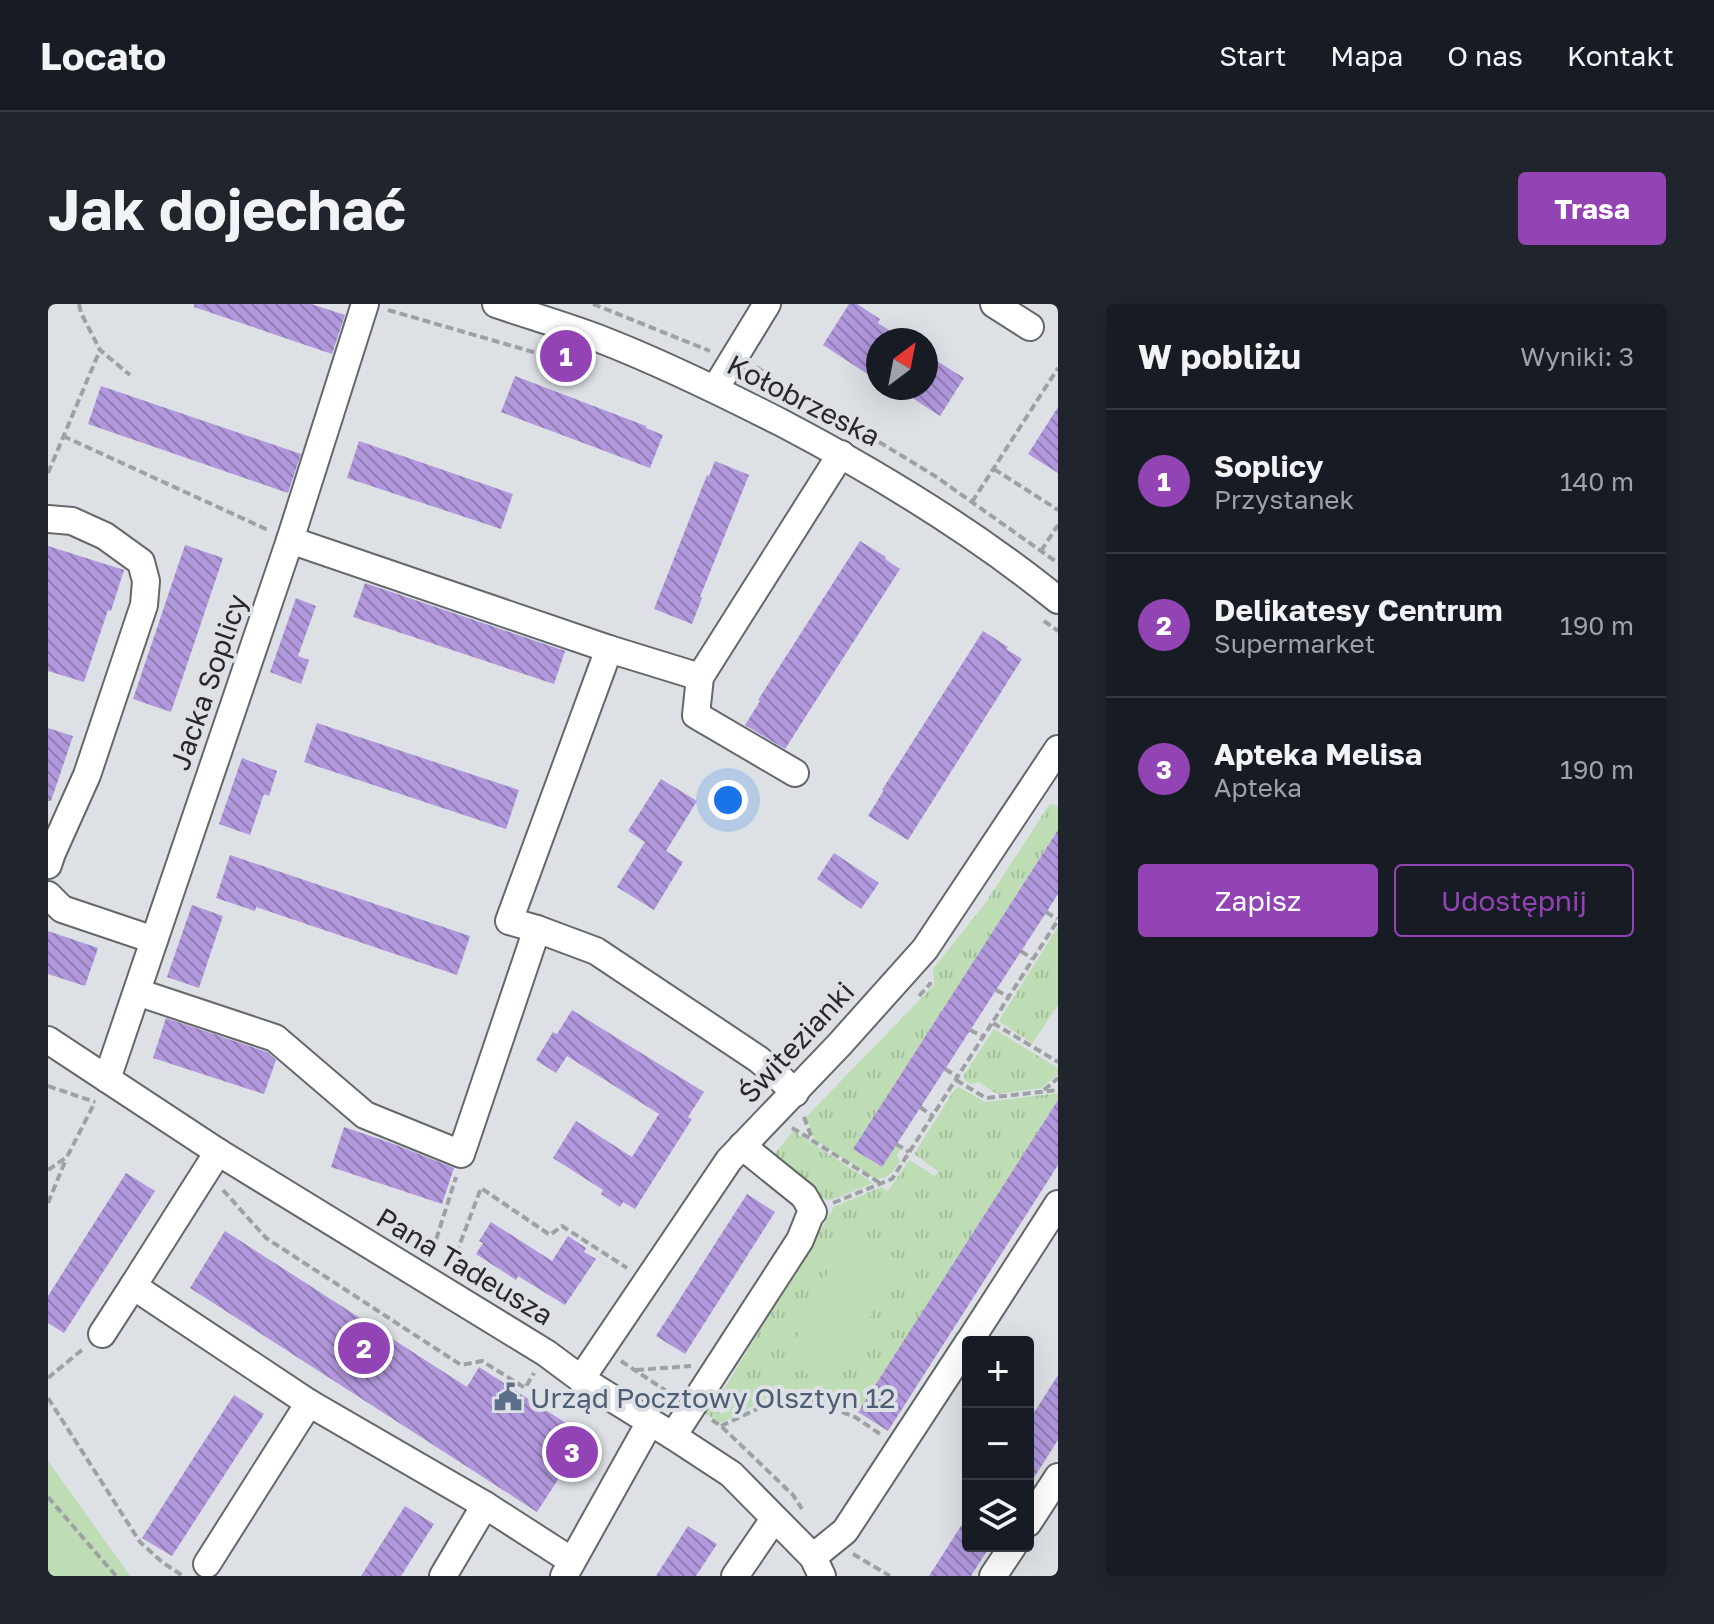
<!DOCTYPE html>
<html lang="pl">
<meta charset="utf-8">
<style>
body{margin:0;font-family:"Golos Text",sans-serif;background:#20242c;color:#f1f3f6}
.controls{position:absolute;right:24px;bottom:24px;display:grid;overflow:hidden;border-radius:8px;box-shadow:0 8px 32px #0002}
.controls button{width:72px;height:72px;display:grid;place-items:center;padding:0;border:0;border-bottom:2px solid #363941;background:#171b24;color:#f1f3f6;font:40px sans-serif}
.compass{position:absolute;left:818px;top:24px;width:72px;height:72px;border-radius:50%;background:#171b24;box-shadow:0 8px 32px #0002;rotate:32deg}
.you{position:absolute;left:680px;top:496px;width:28px;height:28px;margin:-20px;border:6px solid #fff;border-radius:50%;background:#1a73e8;box-shadow:0 0 0 12px #1a73e833}
.badge{display:grid;place-items:center;width:52px;height:52px;border-radius:50%;background:#9344b4;color:#fff;font-size:26px;font-weight:700}
.pin{position:absolute;translate:-50% -50%;border:4px solid #fff;box-shadow:0 2px 8px #0006}
.list{margin:0;padding:0;list-style:none}
h2{display:flex;justify-content:space-between;align-items:center;height:104px;margin:0;padding:0 32px;font-size:34px}
h2 small{font-size:26px;font-weight:400;color:#9ea1a6}
.list li{display:grid;grid-template-columns:52px 1fr auto;gap:24px;align-items:center;box-sizing:border-box;height:144px;padding:0 32px;border-top:2px solid #363941}
.list b{display:block;font-size:30px;white-space:nowrap}
.list p{margin:0;font-size:26px;white-space:nowrap;color:#9ea1a6}
.list em{font-size:26px;font-style:normal;color:#9ea1a6}
.actions{display:flex;gap:16px;padding:24px 32px}
.actions a{flex:1;padding:18px 0;border:2px solid #9344b4;border-radius:8px;text-align:center;font-size:28px;color:#9344b4}
.actions .main{background:#9344b4;color:#fff}
.icon{flex:none;width:44px;height:44px;fill:none;stroke:currentColor;stroke-width:2;stroke-linecap:round;stroke-linejoin:round}
.map{position:relative;flex:none;width:1010px;height:1272px;overflow:hidden;border-radius:8px}
header{display:flex;align-items:center;gap:48px;box-sizing:border-box;height:112px;padding:0 40px;background:#171b24;border-bottom:2px solid #363941}
header strong{font-size:38px}
nav{display:flex;gap:44px;margin-inline-start:auto;font-size:28px}
.intro{display:flex;align-items:center;justify-content:space-between;box-sizing:border-box;height:192px;padding:0 48px}
h1{margin:0;font-size:56px}
.button{padding:20px 36px;border-radius:8px;background:#9344b4;color:#fff;font-size:28px;font-weight:700}
main{display:flex;gap:48px;padding:0 48px}
aside{flex:1;background:#171b24;border-radius:8px;box-shadow:0 8px 32px #0002}
.map>svg:first-child{display:block}
</style>
<header>
<strong>Locato</strong>
<nav><a>Start</a><a>Mapa</a><a>O nas</a><a>Kontakt</a></nav>
</header>
<div class="intro"><h1>Jak dojechać</h1><a class="button">Trasa</a></div>
<main>
<div class="map">
<svg width="1010" height="1272" viewBox="0 0 1010 1272">
<defs>
<pattern id="grass-tufts" width="24" height="20" patternUnits="userSpaceOnUse" patternTransform="scale(2)"><rect width="24" height="20" fill="#beddb4"/><path d="M3 7l-1-3M5 7V3M7 7l1-3M15 17l-1-3M17 17v-4M19 17l1-3" fill="none" stroke="#a3be9b"/></pattern>
<pattern id="building-back-hatch" width="6" height="6" patternUnits="userSpaceOnUse" patternTransform="scale(2)"><rect width="6" height="6" fill="#b198dd"/><path d="M-1 5l2 2M0 0l6 6M5-1l2 2" fill="none" stroke="#907cb3"/></pattern>
</defs>
<rect width="100%" height="100%" fill="#dde1e5"/>
<g fill="url(#grass-tufts)" fill-rule="evenodd">
<path d="M1006 500 1010 503V531L1007 530 806 845 833 863 847 842 852 845 849 851 852 857C845 868 839 878 824 873L767 836 758 813 886 681 885 665 936 601 1001 501Z"/>
<polygon points="1010,623 1010,701 986,737 984,739 952,718 952,715"/>
<polygon points="946,725 1010,764 1010,770 993,784 949,790 930,778 923,780 916,776 916,771"/>
<path d="M911 783 937 798 1010 789V796L810 1108 736 1084 700 1105 673 1119 651 1106 656 1099 675 1110 684 1097 673 1090 786 903 833 883 840 887 861 856 887 872 890 867 866 850 907 785ZM802 925 776 1080 739 1057 772 983Z"/>
<polygon points="745,827 825,879 784,896 777,896 724,853"/>
</g>
<g fill="#beddb4">
<polygon points="802,925 857,961 776,1080 739,1057 772,983"/>
<polygon points="0,1157 82,1272 0,1272"/>
</g>
<g fill="url(#building-back-hatch)">
<polygon points="146,0 263,0 297,11 284,50 146,3"/>
<polygon points="801,0 809,0 832,15 830,19 856,36 830,36 830,77 775,41"/>
<polygon points="878,50 916,74 892,112 849,84 878,84"/>
<polygon points="467,72 598,122 598,124 615,131 602,164 453,108"/>
<polygon points="53,82 253,150 240,189 40,120"/>
<polygon points="1010,103 1010,169 980,150"/>
<polygon points="311,137 465,190 453,225 299,174"/>
<polygon points="667,157 701,171 652,293 654,294 644,320 606,305 659,171 661,172"/>
<polygon points="812,237 838,253 837,255 852,265 737,445 697,421 712,397 710,396"/>
<polygon points="137,241 175,254 123,408 85,395"/>
<polygon points="0,242 76,266 63,307 60,306 36,378 0,367"/>
<polygon points="317,279 517,347 506,380 305,313"/>
<polygon points="248,294 268,302 250,352 261,356 253,380 222,368"/>
<polygon points="935,327 960,343 958,345 974,355 860,536 820,512 836,486 834,486"/>
<polygon points="269,419 471,486 458,525 256,458"/>
<polygon points="0,424 25,432 3,497 0,497"/>
<polygon points="194,454 229,467 221,492 216,490 202,531 171,520"/>
<polygon points="613,475 649,497 618,547 635,558 606,606 569,583 597,538 580,527"/>
<polygon points="1010,526 1010,590 834,863 805,845"/>
<polygon points="786,549 831,579 813,605 769,575"/>
<polygon points="182,551 422,632 409,671 208,603 207,607 168,594"/>
<polygon points="144,601 175,612 151,684 119,673"/>
<polygon points="0,627 50,644 37,682 0,670"/>
<polygon points="524,706 656,788 640,813 644,815 587,905 575,898 572,903 553,890 555,886 505,854 528,817 584,853 611,810 519,752 508,769 488,756 505,728 509,730"/>
<polygon points="118,714 219,748 228,756 216,790 105,754"/>
<polygon points="1010,796 1010,861 840,1127 810,1108"/>
<polygon points="296,823 343,839 406,864 394,900 283,863"/>
<polygon points="78,869 107,887 16,1029 0,1019 0,992"/>
<polygon points="699,890 727,908 637,1050 608,1032"/>
<polygon points="443,918 504,957 520,932 538,944 536,948 548,955 517,1001 470,972 468,976 428,950 435,939 431,937"/>
<polygon points="177,927 419,1083 431,1063 538,1132 489,1208 142,984"/>
<polygon points="1010,1071 1010,1136 980,1183 980,1118"/>
<polygon points="186,1091 216,1110 124,1252 94,1234"/>
<polygon points="357,1202 386,1220 353,1272 313,1272"/>
<polygon points="920,1211 920,1242 942,1242 923,1272 881,1272"/>
<polygon points="640,1222 669,1240 648,1272 608,1272"/>
</g>
<g fill="none" stroke-linecap="round" stroke-linejoin="round">
<defs>
<g id="minor">
<path d="M448 0C483 12 518 22 552 35 614 59 675 89 734 119 831 170 925 227 1010 296"/>
<polyline points="946,0 982,23"/>
<polyline points="667,85 719,0"/>
<polyline points="0,215 24,217 57,232 93,258 98,277 96,301 39,471 4,549 0,561"/>
<polyline points="242,236 561,345 461,617 489,625 548,647 710,755 728,770 747,789"/>
<polyline points="561,345 652,373"/>
<polyline points="747,469 648,411 652,373 793,150"/>
<polyline points="0,591 14,605 106,636"/>
<polyline points="89,688 227,734 317,811 413,850 489,625"/>
<polyline points="0,736 170,848 498,1049 533,1075 625,1132 683,1170 765,1253 774,1272"/>
<polyline points="59,775 242,236 317,0"/>
<polyline points="170,848 85,982 261,1099 437,1201 524,1257"/>
<polyline points="54,1030 85,982"/>
<polyline points="921,1038 1010,900"/>
<polyline points="533,1075 681,856 791,741 877,645 1010,445"/>
<polyline points="625,1132 752,936 762,911 765,908 756,892 694,842"/>
<polyline points="980,1219 1010,1173"/>
<polyline points="765,1253 797,1227 920,1039"/>
<polyline points="159,1260 261,1099"/>
<polyline points="395,1272 437,1201"/>
<polyline points="516,1272 602,1118"/>
<polyline points="687,1272 726,1215"/>
<polyline points="945,1272 965,1242"/>
</g>
</defs>
<use href="#minor" stroke="#65686b" stroke-width="30"/>
<g stroke="#9ea1a4" stroke-width="4" stroke-dasharray="8 4" stroke-linecap="butt">
<polyline points="31,0 33,9 52,46 82,71"/>
<polyline points="545,0 662,47"/>
<polyline points="340,6 499,52 525,52"/>
<polyline points="708,63 887,172 1010,259"/>
<polyline points="15,132 220,226"/>
<polyline points="946,165 1010,206"/>
<polyline points="0,169 52,46"/>
<polyline points="924,198 1010,64"/>
<polyline points="993,247 1010,221"/>
<polyline points="996,317 1010,327"/>
<polyline points="998,608 1009,615"/>
<polyline points="973,647 984,655"/>
<polyline points="948,686 961,693"/>
<polyline points="871,692 882,680 882,678"/>
<polyline points="945,719 1010,758"/>
<polyline points="922,726 936,733"/>
<polyline points="897,765 910,773"/>
<polyline points="908,776 938,794 1010,786"/>
<polyline points="0,782 47,798"/>
<polyline points="996,786 1010,774"/>
<polyline points="872,803 885,812"/>
<polyline points="756,813 765,837 832,879"/>
<polyline points="744,824 763,835"/>
<polyline points="848,840 861,848"/>
<polyline points="0,866 19,853 47,798"/>
<polyline points="175,886 218,934 413,1061 434,1057 477,1084 486,1069"/>
<polyline points="0,899 18,855"/>
<polyline points="785,899 844,875 1010,616"/>
<polyline points="383,946 387,939 408,873"/>
<polyline points="404,961 433,884 502,931 514,922 579,964"/>
<polyline points="573,1057 623,1090"/>
<polyline points="588,1066 643,1062"/>
<polyline points="0,1074 35,1045"/>
<polyline points="0,1094 92,1238 114,1258 135,1272"/>
<polyline points="664,1116 673,1122 745,1191 754,1205"/>
<polyline points="673,1122 707,1106 732,1091 745,1090 807,1113 832,1130"/>
<polyline points="0,1193 68,1272"/>
<polyline points="805,1250 842,1272"/>
</g>
<use href="#minor" stroke="#fff" stroke-width="26"/>
</g>
<defs>
<symbol id="civic-bare" viewBox="-9 -9 18 18"><path d="M-.6-6.5H3V-4.5H.6V-3L4-1V1h2V6H-6V1h2V-1L-.6-3ZM-1.2 2.5V6h2.4V2.5Z" fill="#5c6f8a" stroke="#dde1e5" stroke-width="2.5" paint-order="stroke"/></symbol>
</defs>
<g fill-rule="evenodd">
<use href="#civic-bare" x="440" y="1073" width="40" height="40"/>
</g>
<g text-anchor="middle" dominant-baseline="central" stroke-width="8" stroke-linejoin="round" paint-order="stroke">
<g font-size="28" fill="#28292a" stroke="#dde1e5">
<text transform="translate(756 96) rotate(27)">Kołobrzeska</text>
<text transform="translate(160 378) rotate(-71)">Jacka Soplicy</text>
<text transform="translate(748 738) rotate(-47)">Świtezianki</text>
<text transform="translate(417 962) rotate(31)">Pana Tadeusza</text>
</g>
<g font-size="28" fill="#4e5e75" stroke="#dde1e5" text-anchor="start">
<text x="482" y="1093">Urząd Pocztowy Olsztyn 12</text>
</g>
</g>
</svg>
<div class="controls">
<button>+</button>
<button>−</button>
<button><svg class="icon" aria-label="layers" viewBox="0 0 24 24"><path d="M12 4l9 5-9 5-9-5zM3 14l9 5 9-5"/></svg></button>
</div>
<svg class="compass" viewBox="-18 -18 36 36"><path d="M0-13l5 13h-10z" fill="#e53935"/><path d="M0 13l5-13h-10z" fill="#9ea1a6"/></svg>
<div class="you"></div>
<div class="pin badge" style="left:518px;top:52px">1</div>
<div class="pin badge" style="left:316px;top:1044px">2</div>
<div class="pin badge" style="left:524px;top:1148px">3</div>
</div>
<aside>
<h2>W pobliżu<small>Wyniki: 3</small></h2>
<ul class="list">
<li><span class="badge">1</span><div><b>Soplicy</b><p>Przystanek</p></div><em>140 m</em></li>
<li><span class="badge">2</span><div><b>Delikatesy Centrum</b><p>Supermarket</p></div><em>190 m</em></li>
<li><span class="badge">3</span><div><b>Apteka Melisa</b><p>Apteka</p></div><em>190 m</em></li>
</ul>
<div class="actions"><a class="main">Zapisz</a><a>Udostępnij</a></div>
</aside>
</main>
